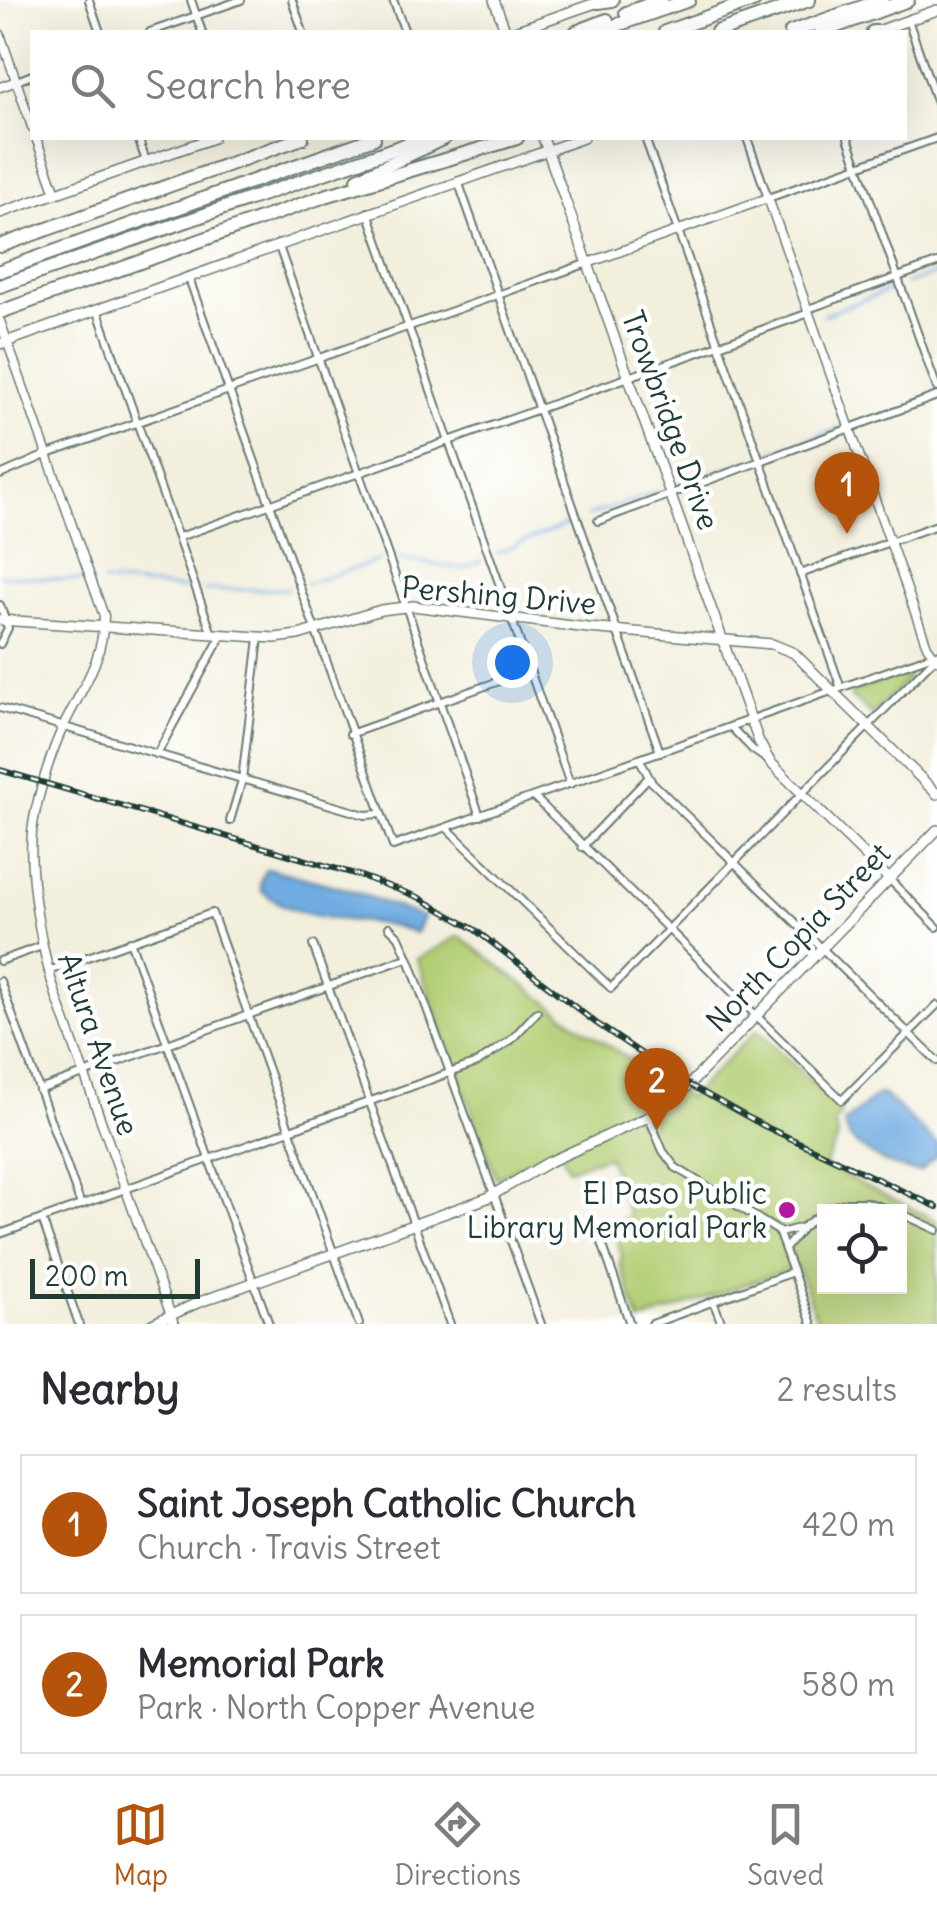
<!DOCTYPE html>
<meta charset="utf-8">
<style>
body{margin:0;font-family:Delius,sans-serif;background:#f2f2f3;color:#2b2b33}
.controls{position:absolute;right:30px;bottom:30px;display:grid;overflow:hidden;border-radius:0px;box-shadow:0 10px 40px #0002}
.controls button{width:90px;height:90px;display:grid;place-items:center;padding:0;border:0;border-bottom:2px solid #e1e1e2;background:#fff;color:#2b2b33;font:50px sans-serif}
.scale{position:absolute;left:30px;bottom:25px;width:170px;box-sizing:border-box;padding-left:10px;border:5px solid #1f3d34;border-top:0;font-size:28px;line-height:35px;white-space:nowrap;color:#1f3d34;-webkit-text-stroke:8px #fff;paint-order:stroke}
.you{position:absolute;left:512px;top:662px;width:35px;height:35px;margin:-25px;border:8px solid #fff;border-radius:50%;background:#1a73e8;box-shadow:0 0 0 15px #1a73e833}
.badge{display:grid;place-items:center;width:65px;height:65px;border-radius:50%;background:#b45309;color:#fff;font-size:32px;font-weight:700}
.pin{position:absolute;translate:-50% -82px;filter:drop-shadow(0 2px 5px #0008)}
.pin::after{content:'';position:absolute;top:52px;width:35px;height:30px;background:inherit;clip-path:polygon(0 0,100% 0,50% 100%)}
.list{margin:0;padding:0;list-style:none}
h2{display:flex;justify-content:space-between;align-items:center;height:130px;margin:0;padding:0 40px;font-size:42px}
h2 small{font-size:32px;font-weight:400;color:#7c7c81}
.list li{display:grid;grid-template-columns:65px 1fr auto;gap:30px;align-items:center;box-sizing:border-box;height:140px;margin:0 20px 20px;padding:0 20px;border:2px solid #e1e1e2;border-radius:0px}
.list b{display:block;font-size:38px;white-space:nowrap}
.list p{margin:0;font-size:32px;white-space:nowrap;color:#7c7c81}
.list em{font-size:32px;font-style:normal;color:#7c7c81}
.icon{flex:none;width:55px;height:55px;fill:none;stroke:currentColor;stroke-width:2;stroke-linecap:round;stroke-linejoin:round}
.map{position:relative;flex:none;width:937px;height:1324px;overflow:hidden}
.search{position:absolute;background:#fff;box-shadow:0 10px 40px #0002;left:30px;right:30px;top:30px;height:110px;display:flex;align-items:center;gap:25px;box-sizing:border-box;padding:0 35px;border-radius:0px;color:#7c7c81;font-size:38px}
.sheet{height:450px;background:#fff}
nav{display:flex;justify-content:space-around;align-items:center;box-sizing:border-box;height:140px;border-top:2px solid #e1e1e2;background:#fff;font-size:28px;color:#7c7c81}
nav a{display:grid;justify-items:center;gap:5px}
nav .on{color:#b45309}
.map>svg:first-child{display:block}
</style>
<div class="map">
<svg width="937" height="1324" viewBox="0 0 937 1324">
<rect width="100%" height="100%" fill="#fff"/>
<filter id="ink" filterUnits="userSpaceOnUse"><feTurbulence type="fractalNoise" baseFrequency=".01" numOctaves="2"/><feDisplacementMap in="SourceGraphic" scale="20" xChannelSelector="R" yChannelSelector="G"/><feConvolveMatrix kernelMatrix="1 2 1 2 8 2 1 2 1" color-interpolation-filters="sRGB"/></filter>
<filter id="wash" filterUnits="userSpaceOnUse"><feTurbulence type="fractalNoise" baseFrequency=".0048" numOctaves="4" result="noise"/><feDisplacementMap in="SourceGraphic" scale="40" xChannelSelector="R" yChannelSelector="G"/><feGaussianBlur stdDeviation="2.25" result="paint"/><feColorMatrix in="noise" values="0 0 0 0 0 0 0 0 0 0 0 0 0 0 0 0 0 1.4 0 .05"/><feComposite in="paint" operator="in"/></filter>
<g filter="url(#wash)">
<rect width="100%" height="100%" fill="#f3efdd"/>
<g fill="#b3cd73" stroke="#698554" stroke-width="2.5" fill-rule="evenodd">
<polygon points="906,672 908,678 872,715 851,697 851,692"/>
<path d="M459 936 576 1024 688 1098 757 1030 840 1109V1116L834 1123 838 1138 824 1166 937 1221V1324H818L797 1266 640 1322 620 1264 622 1254 611 1224 629 1217 608 1156 568 1169 559 1147 496 1178 417 959ZM824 1212H900V1286H824Z"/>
</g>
<g fill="#70ace2" stroke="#48748b" stroke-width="2.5">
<path d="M270 869 347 889 423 917 416 933C366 913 306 930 261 890L260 883 265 870Z"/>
<path d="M879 1094 884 1095 937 1144V1155L921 1171C903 1174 864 1153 851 1139 846 1134 846 1130 844 1123Z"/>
</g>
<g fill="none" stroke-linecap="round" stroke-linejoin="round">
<g stroke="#70ace2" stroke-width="2.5">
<polyline points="906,284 937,273"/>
<polyline points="823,315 895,288"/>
<polyline points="764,455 841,428"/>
<polyline points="677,485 754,459"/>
<polyline points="588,516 660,491"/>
<polyline points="497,553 570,523"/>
<polyline points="399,559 463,569 481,561"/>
<polyline points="0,575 84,581"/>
<polyline points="103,582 191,589"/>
<polyline points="306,584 380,560"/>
<polyline points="203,590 288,589"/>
</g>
</g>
</g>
<g filter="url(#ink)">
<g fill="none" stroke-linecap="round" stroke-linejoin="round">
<defs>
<g id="minor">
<polyline points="89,0 100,32"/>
<polyline points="191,0 202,32"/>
<polyline points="292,0 303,32"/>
<polyline points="393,0 405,32"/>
<polyline points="908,20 937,103"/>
<polyline points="150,32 241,0"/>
<polyline points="17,81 32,75"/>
<polyline points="138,138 146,161"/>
<polyline points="645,138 841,688"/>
<polyline points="747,138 768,198 937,138"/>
<polyline points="848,138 937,388"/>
<polyline points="458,181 660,752"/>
<polyline points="368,212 570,784"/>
<polyline points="278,244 480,816"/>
<polyline points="188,276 393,846 936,654"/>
<polyline points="97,309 212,634"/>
<polyline points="808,309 937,263"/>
<polyline points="0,475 48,454 588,263"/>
<polyline points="598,521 937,396"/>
<polyline points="179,537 809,313"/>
<polyline points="800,574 937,525"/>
<polyline points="0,605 8,628 0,644"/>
<polyline points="0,708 365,815 379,814"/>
<polyline points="731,727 753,750 769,761"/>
<polyline points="350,734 530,670"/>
<polyline points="157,754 222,635"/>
<polyline points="640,760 651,781 937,1061"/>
<polyline points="534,797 842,1100 937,1005"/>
<polyline points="230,821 242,780 259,638"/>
<polyline points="447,828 611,988 935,658"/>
<polyline points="582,847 648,778"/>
<polyline points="889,879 937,927"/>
<polyline points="389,927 399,937 410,962 541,1324"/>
<polyline points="130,941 269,1324"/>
<polyline points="313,945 450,1324"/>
<polyline points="0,961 42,946"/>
<polyline points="48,971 212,913 359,1324"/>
<polyline points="0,981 81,1205"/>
<polyline points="39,1090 407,958"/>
<polyline points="649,1118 663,1151 675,1167 778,1231 812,1324"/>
<polyline points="900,1213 937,1230"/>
<polyline points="42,1219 79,1324"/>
<polyline points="780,1233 803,1227 830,1207 848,1202 866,1202 897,1212"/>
<polyline points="0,1234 477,1063 511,1040 537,1012"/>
<polyline points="601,1240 630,1324"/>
<polyline points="785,1249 803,1227"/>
<polyline points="713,1301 722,1324"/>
<polyline points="652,1324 793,1272"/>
</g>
<g id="tertiary">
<polyline points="0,34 32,127"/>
<polyline points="0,87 17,81"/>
<polyline points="36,138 56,193"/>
<polyline points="588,263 768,198 927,646 937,660"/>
<path d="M0 321 104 616C103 666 78 692 59 736 48 762 35 805 32 832 28 879 42 954 57 998L174 1324"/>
</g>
<g id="secondary">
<polyline points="494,0 506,32"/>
<polyline points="512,32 604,0"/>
<polyline points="875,32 937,10"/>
<polyline points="543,138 759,742 770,762 889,879"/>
<polyline points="0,213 213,138"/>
<polyline points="0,344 583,138"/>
<polyline points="0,620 275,638 298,635 381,610 413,606 588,628 772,644 794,653 937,794"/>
<polyline points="152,1324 197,1303 487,1198 549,1162 655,1114 691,1083 937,830"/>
</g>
<g id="motorway">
<polyline points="598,2 612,0"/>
<polyline points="626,13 661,0"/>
<polyline points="576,32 607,20"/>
<polyline points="597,32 689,0"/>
<polyline points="665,32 755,0"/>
<polyline points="717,32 809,0"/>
<polyline points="791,32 882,0"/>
<polyline points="821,32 908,0"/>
<polyline points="873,32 877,32"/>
<polyline points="358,179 444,138"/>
<polyline points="0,246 302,138"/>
<polyline points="0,271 374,138"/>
<polyline points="0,286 425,138"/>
<polyline points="0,312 325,196 517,138"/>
</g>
</defs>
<use href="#minor" stroke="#697b6f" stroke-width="10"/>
<use href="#tertiary" stroke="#697b6f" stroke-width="11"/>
<use href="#secondary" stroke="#697b6f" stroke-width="12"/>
<use href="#motorway" stroke="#697b6f" stroke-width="16"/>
<use href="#minor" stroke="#fff" stroke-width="6"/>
<use href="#tertiary" stroke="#fff" stroke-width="8"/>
<use href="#secondary" stroke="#fff" stroke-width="9"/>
<use href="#motorway" stroke="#fff" stroke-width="12"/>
<defs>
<polyline id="rail" points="0,770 358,875 418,897 474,929 596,1023 679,1079 762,1125 937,1207"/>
</defs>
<use href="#rail" stroke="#1f3d34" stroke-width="6"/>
<use href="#rail" stroke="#fff" stroke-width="2.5" stroke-dasharray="8" stroke-linecap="butt"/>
</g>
</g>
<circle fill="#b5179e" stroke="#fff" stroke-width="4" cx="787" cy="1210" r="10"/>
<g text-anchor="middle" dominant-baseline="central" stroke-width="9" stroke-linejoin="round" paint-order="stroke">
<g font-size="30" fill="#1f3d34" stroke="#fff">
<text transform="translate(671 420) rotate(70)">Trowbridge Drive</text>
<text transform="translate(499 595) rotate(5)">Pershing Drive</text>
<text transform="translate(798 937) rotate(-46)">North Copia Street</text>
<text transform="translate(99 1044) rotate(71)">Altura Avenue</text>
</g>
<g font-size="30" fill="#1f3d34" stroke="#fff" text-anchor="end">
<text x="767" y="1193">El Paso Public<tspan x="767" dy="34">Library Memorial Park</tspan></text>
</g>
</g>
</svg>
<div class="controls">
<button><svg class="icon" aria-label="locate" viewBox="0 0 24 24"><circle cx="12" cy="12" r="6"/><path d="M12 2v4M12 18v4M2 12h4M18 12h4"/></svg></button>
</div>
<div class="scale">200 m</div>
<div class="you"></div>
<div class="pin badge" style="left:847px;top:534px">1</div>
<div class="pin badge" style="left:657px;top:1130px">2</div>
<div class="search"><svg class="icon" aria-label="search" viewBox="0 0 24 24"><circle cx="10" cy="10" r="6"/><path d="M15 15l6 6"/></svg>Search here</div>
</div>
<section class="sheet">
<h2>Nearby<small>2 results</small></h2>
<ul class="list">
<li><span class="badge">1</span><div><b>Saint Joseph Catholic Church</b><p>Church · Travis Street</p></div><em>420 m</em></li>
<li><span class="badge">2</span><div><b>Memorial Park</b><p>Park · North Copper Avenue</p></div><em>580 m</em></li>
</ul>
</section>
<nav>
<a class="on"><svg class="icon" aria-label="map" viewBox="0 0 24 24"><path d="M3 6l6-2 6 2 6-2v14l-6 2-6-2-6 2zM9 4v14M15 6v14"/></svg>Map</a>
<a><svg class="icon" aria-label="directions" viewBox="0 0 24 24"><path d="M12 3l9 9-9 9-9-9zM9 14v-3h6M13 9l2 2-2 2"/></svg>Directions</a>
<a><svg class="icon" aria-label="saved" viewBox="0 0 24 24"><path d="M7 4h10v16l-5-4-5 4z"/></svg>Saved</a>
</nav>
